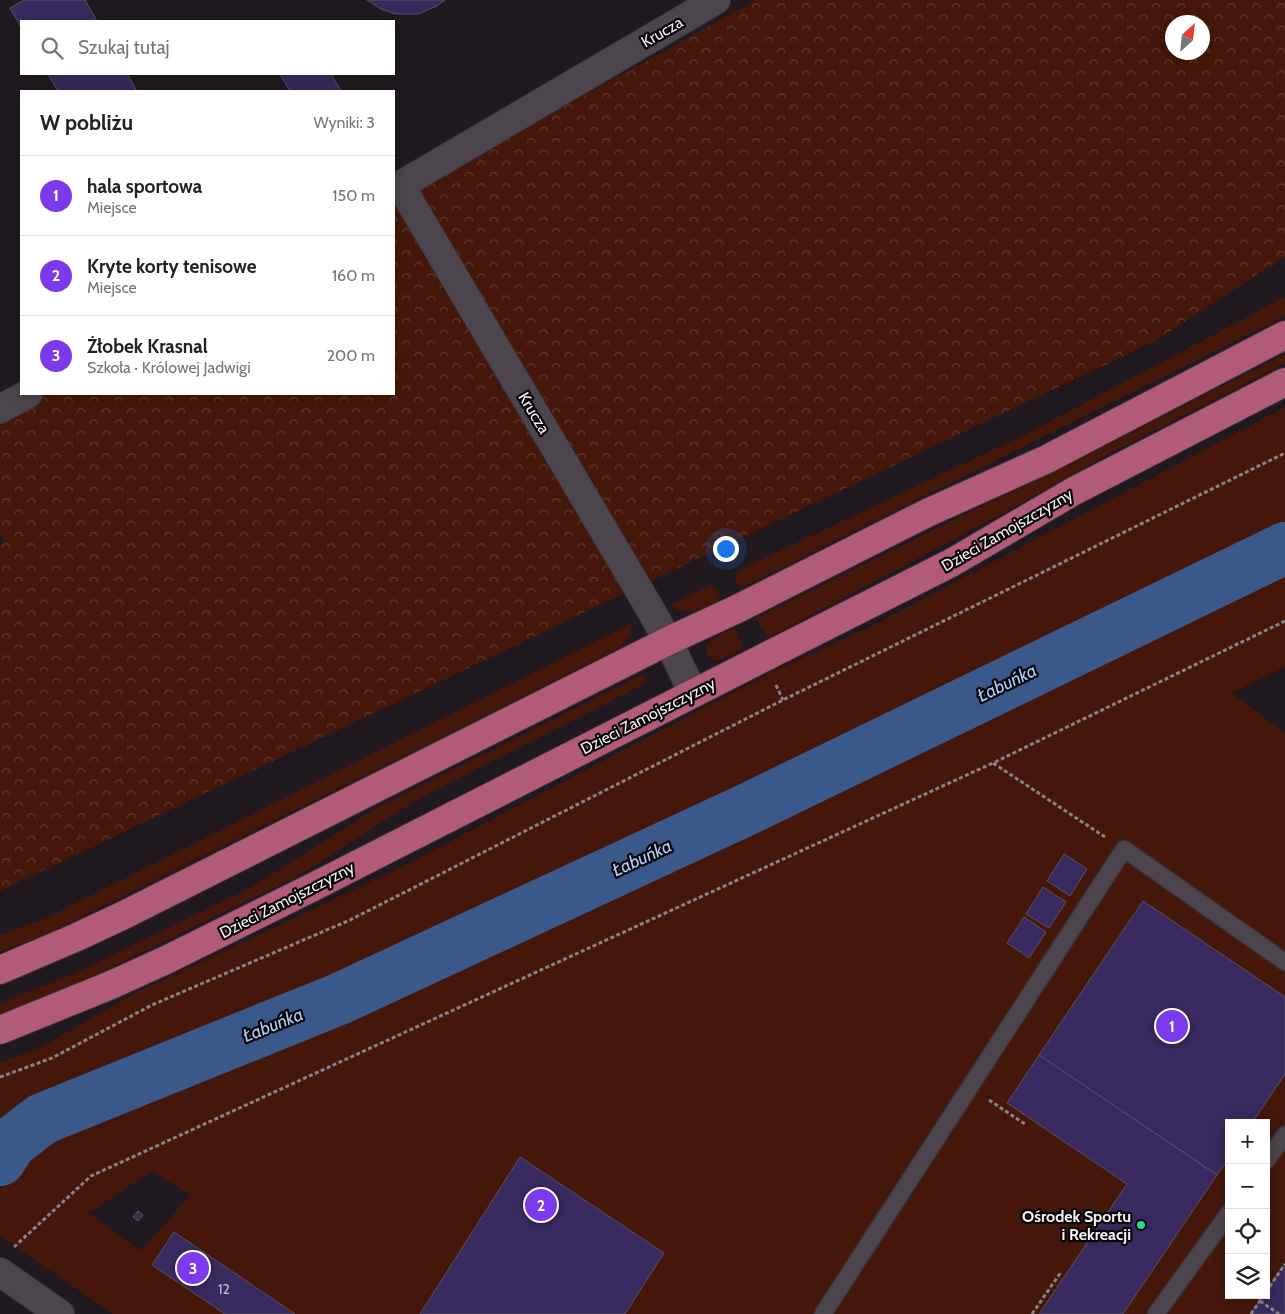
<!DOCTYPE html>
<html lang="pl">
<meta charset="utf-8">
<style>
body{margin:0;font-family:Cabin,sans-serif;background:#f2f2f2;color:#222}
.controls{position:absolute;right:15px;bottom:15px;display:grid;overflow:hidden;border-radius:0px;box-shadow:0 2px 12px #0003}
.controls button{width:45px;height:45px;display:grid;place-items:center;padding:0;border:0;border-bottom:1px solid #e0e0e0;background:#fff;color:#222;font:25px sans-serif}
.compass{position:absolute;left:1165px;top:15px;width:45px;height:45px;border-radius:50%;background:#fff;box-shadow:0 2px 12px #0003;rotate:27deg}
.you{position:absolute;left:725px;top:548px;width:18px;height:18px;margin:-12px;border:4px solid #fff;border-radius:50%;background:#1a73e8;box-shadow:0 0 0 8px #1a73e833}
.badge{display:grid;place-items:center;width:32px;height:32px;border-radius:50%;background:#7c3aed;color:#fff;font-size:16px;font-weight:700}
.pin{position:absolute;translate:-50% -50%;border:2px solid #fff;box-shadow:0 1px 5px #0006}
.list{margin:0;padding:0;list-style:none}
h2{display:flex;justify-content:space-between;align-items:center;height:65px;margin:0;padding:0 20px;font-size:21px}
h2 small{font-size:16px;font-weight:400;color:#767676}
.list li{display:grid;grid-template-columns:32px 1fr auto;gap:15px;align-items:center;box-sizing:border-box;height:80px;padding:0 20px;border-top:1px solid #e0e0e0}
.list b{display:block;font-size:19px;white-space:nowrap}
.list p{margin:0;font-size:16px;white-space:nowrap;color:#767676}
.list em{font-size:16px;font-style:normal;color:#767676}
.icon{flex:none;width:28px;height:28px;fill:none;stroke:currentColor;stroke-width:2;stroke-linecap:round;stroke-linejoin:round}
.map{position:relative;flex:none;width:1285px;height:1314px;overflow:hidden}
.search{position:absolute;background:#fff;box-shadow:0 2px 12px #0003;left:20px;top:20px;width:375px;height:55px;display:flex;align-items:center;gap:12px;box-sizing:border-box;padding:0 18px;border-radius:0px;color:#767676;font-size:19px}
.panel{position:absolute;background:#fff;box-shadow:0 2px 12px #0003;left:20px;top:90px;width:375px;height:305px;border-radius:0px}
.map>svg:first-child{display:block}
</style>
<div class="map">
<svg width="1285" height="1314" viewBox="0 0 1285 1314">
<defs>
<pattern id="forest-crowns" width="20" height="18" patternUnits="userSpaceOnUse" patternTransform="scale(1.25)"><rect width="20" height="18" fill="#44170a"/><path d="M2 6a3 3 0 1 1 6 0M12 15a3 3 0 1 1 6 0" fill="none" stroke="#60392e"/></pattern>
</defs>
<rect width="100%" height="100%" fill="#20191f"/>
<g fill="#44170a" fill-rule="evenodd">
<polygon points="1285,297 1285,316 740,588 735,579 739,570 1024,435"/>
<polygon points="1285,354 1285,363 1109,454 998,516 768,638 756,618 955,519 1052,473"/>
<path d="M1285 407V667L1232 693 1285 733V1314H113L0 1236V1063L45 1045 133 994 400 868 770 673 876 624ZM1229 1123H1266V1295H1229ZM152 1171 190 1195 141 1251 89 1213Z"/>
<path d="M711 585 715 586 721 599C704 607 686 619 669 605Z"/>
<polygon points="632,623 630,635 621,647 51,932 0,952 0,935 48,917"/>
<path d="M735 628 743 648C737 651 725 660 718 660 715 661 710 658 708 655 698 642 726 632 735 628Z"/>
<polygon points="639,676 646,678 645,684 420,798 298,876 83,981 0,1015 0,1003 73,974 250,888 378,807"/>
</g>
<path fill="url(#forest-crowns)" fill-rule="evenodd" d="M756 0H1285V257L1153 342 0 891V545L4 543 0 534V420L47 394H394V201ZM1172 22H1202V52H1172Z"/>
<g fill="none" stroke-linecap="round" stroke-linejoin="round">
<polyline stroke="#3a598a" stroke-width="52" points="0,1160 11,1143 42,1119 339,999 750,808 1285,548"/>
</g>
<g fill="#382a5e" stroke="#56545e">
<polygon points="24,0 85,0 97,21 21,21 21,27 10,8"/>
<polygon points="367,0 445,0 437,6 418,14 395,14 381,9"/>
<polygon points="48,74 127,74 137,91 58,91"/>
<polygon points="280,74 331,74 341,91 290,91"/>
<polygon points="1064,854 1087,869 1070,896 1047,881"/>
<polygon points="1043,887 1066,902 1049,928 1026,914"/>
<polygon points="1143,901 1285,997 1285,1074 1252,1123 1229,1123 1229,1158 1217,1175 1039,1055"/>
<polygon points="1024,917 1046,932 1029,958 1007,943"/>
<polygon points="1039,1055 1217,1175 1123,1314 1039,1314 1127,1184 1007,1103"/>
<polygon points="520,1157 664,1253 625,1314 420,1314"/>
<polygon points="138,1211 143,1215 138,1221 133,1217"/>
<polygon points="174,1232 295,1314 225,1314 152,1265"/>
<polygon points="1285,1263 1285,1314 1251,1314 1263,1295 1266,1295 1266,1291"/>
</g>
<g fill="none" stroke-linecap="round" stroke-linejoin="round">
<defs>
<g id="service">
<polyline points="1266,1161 1285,1135"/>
<polyline points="823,1314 1124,849 1285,962"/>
<polyline points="1156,1314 1229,1213"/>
</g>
<g id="minor">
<polyline points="400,185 649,607 668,641 693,693"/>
<polyline points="394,189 716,0"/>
<polyline points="0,409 28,394"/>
<polyline points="0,1272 60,1314"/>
</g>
<g id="primary">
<polyline points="0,970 77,937 124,915 668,641 739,608 927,513 1047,459 1285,335"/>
<polyline points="0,1030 111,985 166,960 313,887 763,658 951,563 1074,491 1285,382"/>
</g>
</defs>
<use href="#service" stroke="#383438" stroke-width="19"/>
<use href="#minor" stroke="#383438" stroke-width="30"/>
<use href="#primary" stroke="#383438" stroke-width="30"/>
<g stroke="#888288" stroke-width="3" stroke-dasharray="4 2.5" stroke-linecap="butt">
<polyline points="776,685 783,700"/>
<polyline points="1105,837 993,763 1285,621"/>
<polyline points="0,1077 52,1058 152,1005 350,920 783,700 1285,453"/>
<polyline points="989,1100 1025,1124"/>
<polyline points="14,1247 91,1176 993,763"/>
<polyline points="1266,1292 1285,1264"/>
<polyline points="1260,1301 1279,1314"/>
<polyline points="1032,1314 1061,1272"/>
<polyline points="1251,1314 1264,1295"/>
</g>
<use href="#service" stroke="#4d454d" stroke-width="16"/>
<use href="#minor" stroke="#4d454d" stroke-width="28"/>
<use href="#primary" stroke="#b15b78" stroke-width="28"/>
</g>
<circle fill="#28d885" stroke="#080508" stroke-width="2" cx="1141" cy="1225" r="5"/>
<g text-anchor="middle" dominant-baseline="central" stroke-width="4.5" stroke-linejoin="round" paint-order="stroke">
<g font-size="14" fill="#c6becf">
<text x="224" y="1289">12</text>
</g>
<g font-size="16" fill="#f5f0f5" stroke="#080508">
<text transform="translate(662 32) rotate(-30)">Krucza</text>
<text transform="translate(534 413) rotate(59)">Krucza</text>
<text transform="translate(1007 530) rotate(-30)">Dzieci Zamojszczyzny</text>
<text transform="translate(648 716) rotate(-27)">Dzieci Zamojszczyzny</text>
<text transform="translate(287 900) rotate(-27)">Dzieci Zamojszczyzny</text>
</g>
<g font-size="16" font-weight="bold" fill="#f5f0f5" stroke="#080508" text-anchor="end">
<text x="1131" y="1216">Ośrodek Sportu<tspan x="1131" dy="18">i Rekreacji</tspan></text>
</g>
<g font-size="18" font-style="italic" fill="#b2cffc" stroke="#080508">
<text transform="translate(1007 683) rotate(-26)">Łabuńka</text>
<text transform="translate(642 858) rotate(-25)">Łabuńka</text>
<text transform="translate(273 1025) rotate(-22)">Łabuńka</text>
</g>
</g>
</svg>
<div class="controls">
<button>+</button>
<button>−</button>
<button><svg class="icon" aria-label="locate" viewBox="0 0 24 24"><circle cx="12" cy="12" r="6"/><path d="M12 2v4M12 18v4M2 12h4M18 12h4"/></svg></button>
<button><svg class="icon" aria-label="layers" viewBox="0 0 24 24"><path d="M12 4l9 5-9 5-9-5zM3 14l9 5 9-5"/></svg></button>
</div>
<svg class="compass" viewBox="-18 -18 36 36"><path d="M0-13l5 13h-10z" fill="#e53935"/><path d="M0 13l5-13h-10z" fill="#767676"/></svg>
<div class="you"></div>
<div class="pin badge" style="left:1172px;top:1026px">1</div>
<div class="pin badge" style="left:541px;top:1205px">2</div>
<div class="pin badge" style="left:193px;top:1268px">3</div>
<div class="search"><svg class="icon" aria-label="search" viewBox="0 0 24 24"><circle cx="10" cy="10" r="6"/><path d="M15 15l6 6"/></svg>Szukaj tutaj</div>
<section class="panel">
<h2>W pobliżu<small>Wyniki: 3</small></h2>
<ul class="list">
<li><span class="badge">1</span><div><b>hala sportowa</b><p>Miejsce</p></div><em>150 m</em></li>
<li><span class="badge">2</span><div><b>Kryte korty tenisowe</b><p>Miejsce</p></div><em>160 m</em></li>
<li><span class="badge">3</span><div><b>Żłobek Krasnal</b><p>Szkoła · Królowej Jadwigi</p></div><em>200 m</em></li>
</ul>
</section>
</div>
